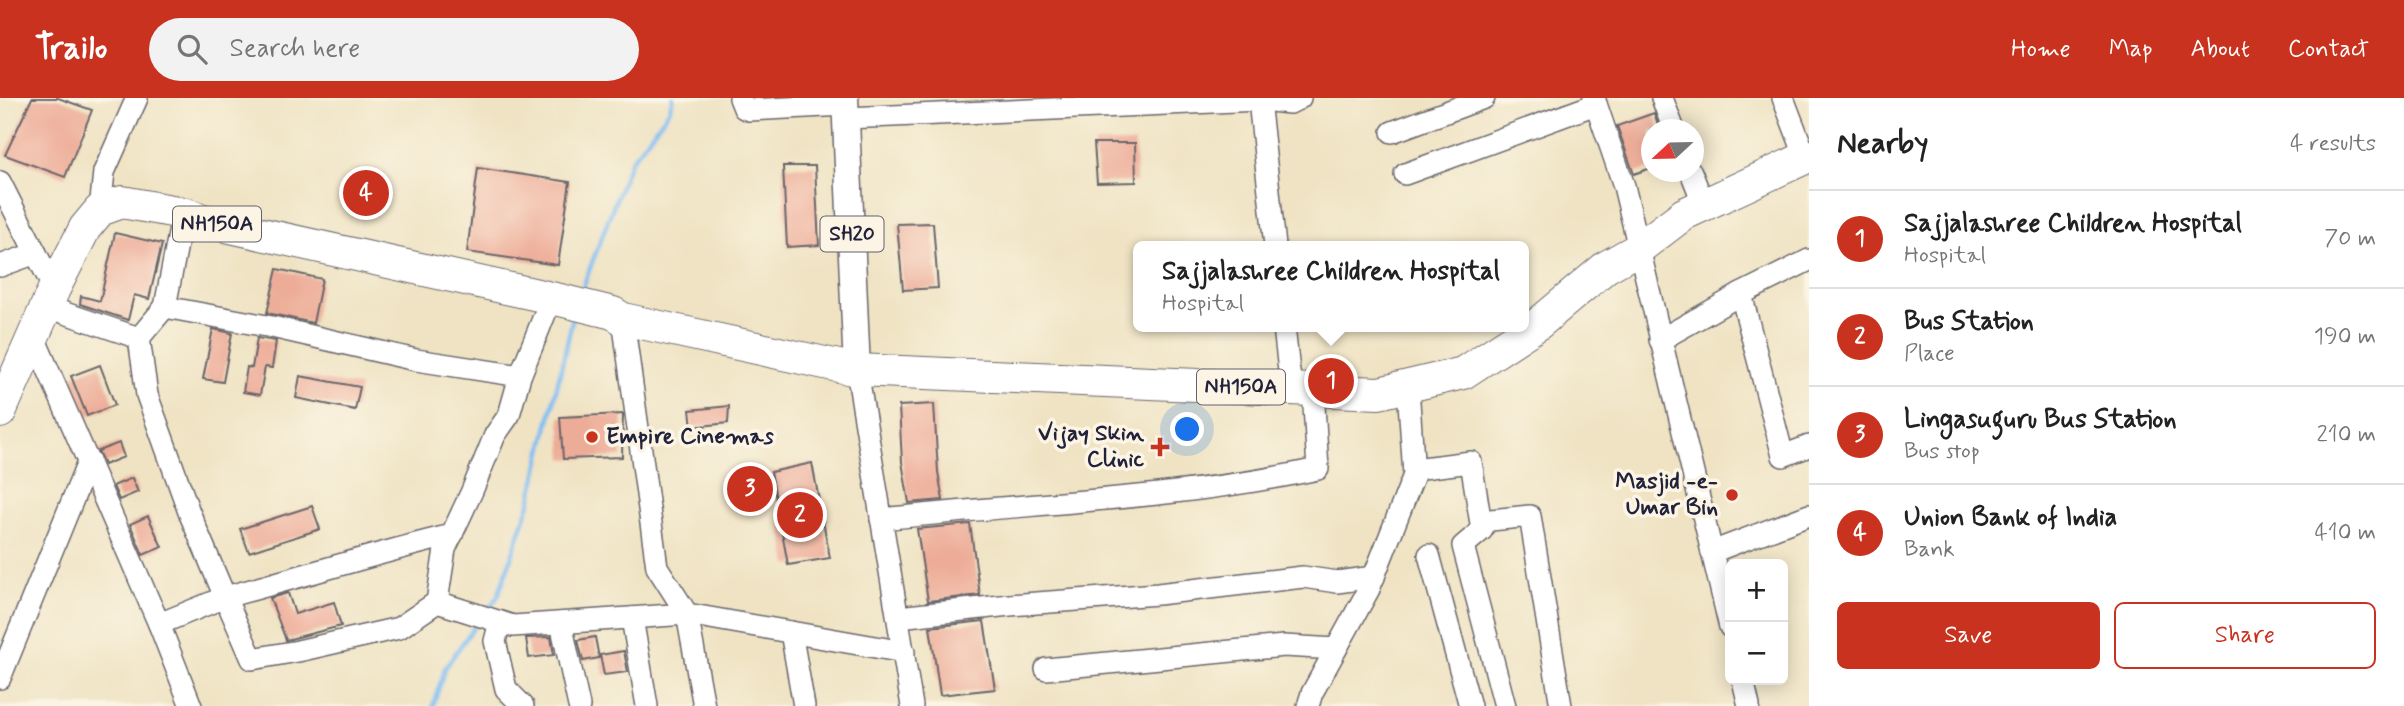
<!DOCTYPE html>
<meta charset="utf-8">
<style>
body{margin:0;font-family:Mynerve,sans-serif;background:#f2f2f2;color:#222}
.controls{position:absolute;right:21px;bottom:21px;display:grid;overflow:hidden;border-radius:10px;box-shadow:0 4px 18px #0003}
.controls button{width:63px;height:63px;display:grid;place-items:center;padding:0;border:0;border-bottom:2px solid #e0e0e0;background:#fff;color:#222;font:35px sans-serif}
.compass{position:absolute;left:1641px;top:21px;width:63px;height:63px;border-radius:50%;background:#fff;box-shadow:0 4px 18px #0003;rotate:248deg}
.you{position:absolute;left:1188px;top:332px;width:24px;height:24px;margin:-18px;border:5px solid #fff;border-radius:50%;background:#1a73e8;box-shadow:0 0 0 10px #1a73e833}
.badge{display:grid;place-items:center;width:46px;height:46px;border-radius:50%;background:#c8321e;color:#fff;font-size:23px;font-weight:700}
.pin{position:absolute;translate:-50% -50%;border:4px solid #fff;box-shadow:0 2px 7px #0006}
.popup{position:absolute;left:1133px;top:143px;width:396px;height:91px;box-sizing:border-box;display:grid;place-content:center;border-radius:10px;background:#fff;filter:drop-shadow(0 2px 5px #0005);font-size:23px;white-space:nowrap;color:#767676}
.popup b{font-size:26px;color:#222}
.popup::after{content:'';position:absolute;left:50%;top:100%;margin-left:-14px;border:14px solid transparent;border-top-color:#fff}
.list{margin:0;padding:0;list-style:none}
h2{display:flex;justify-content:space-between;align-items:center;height:91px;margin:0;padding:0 28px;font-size:30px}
h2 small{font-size:23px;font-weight:400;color:#767676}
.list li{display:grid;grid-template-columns:46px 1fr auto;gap:21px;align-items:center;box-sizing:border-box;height:98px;padding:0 28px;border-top:2px solid #e0e0e0}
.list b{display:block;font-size:26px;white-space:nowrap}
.list p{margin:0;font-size:23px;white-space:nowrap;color:#767676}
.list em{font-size:23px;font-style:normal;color:#767676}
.actions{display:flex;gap:14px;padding:21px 28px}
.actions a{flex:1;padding:16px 0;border:2px solid #c8321e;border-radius:10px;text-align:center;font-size:24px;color:#c8321e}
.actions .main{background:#c8321e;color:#fff}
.icon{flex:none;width:38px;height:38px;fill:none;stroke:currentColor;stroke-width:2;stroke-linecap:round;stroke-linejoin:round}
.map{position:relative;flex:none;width:1809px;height:608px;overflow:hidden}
header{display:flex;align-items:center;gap:42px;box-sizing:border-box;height:98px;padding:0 35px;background:#c8321e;color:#fff}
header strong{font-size:33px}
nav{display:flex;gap:38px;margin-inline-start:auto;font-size:24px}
.search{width:490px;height:63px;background:#f2f2f2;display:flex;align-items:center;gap:18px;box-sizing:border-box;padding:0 24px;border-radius:38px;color:#767676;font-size:26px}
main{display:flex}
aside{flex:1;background:#fff}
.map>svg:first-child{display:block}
</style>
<header>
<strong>Trailo</strong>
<div class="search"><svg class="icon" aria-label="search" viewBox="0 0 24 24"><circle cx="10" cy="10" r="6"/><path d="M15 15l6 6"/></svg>Search here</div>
<nav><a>Home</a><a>Map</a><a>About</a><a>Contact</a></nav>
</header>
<main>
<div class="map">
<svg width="1809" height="608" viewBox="0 0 1809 608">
<rect width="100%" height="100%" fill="#fcf5e5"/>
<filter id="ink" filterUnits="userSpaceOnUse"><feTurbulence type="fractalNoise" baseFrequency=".0143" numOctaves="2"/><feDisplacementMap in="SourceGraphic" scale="14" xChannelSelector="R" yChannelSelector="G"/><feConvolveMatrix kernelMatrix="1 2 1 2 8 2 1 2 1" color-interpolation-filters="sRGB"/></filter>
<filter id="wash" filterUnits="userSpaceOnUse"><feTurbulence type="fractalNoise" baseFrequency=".00686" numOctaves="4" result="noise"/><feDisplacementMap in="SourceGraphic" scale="28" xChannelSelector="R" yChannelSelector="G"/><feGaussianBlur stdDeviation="1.57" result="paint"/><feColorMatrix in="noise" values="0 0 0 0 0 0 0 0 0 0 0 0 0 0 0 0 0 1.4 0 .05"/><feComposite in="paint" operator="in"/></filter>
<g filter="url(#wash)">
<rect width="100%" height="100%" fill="#efe3c3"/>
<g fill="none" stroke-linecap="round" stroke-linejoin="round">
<g stroke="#7fbef3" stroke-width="4.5">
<polyline points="581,194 630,64 669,13 673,0"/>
<polyline points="486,514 498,498 530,405 573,219"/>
<polyline points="433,608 445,570 478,523"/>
</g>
</g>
<g id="blocks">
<g fill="#edac97">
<polygon points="32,0 58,0 92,12 65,79 5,57"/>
<polygon points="1654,15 1660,32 1651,32 1651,70 1634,76 1617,28"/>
<polygon points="1094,45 1135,45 1136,84 1097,85"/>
<polygon points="783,68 815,68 819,147 787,149"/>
<polygon points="478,70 570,84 558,167 467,154"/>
<polygon points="933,125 938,190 903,192 897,126"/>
<polygon points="115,135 162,146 149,201 134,197 128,222 80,206 81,198 100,203"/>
<polygon points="277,171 322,181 313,225 267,215"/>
<polygon points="213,231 232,235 223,284 203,281"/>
<polygon points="257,240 276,243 272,270 265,269 260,297 243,294 247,269 252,270"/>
<polygon points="100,267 115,307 87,318 71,278"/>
<polygon points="300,278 360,289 355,312 296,300"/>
<polygon points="934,306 938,374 943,402 909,405 902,364 899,308"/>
<polygon points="729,308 728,325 692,329 690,312"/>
<polygon points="623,316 622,359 563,361 560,319"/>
<polygon points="119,345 124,359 104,367 98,353"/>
<polygon points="812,365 830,460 788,467 771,374"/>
<polygon points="132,380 138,394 119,402 113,388"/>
<polygon points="312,408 320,431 249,454 240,431"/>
<polygon points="148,418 162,449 143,457 130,426"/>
<polygon points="970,426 980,497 928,503 917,431"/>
<polygon points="288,495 295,516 334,504 341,528 286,542 270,500"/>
<polygon points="984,523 995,591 940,597 930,529"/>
<polygon points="551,539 554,557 529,560 526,540"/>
<polygon points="595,539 599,560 583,563 578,542"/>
<polygon points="624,553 628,574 604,577 600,557"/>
</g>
</g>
</g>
<g filter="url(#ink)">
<use href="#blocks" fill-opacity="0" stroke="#6a666b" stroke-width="2"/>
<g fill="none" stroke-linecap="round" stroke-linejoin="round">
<defs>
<g id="minor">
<polyline points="740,0 744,10 749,12 845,7"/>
<polyline points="1259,0 1259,2 1290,5 1300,0"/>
<polyline points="1594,0 1624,88 1730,529"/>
<polyline points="1662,0 1674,32"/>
<polyline points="1783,0 1806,60"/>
<polyline points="846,20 1259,2 1275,148"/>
<polyline points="1392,34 1484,0"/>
<polyline points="1691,74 1704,107"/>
<polyline points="1405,76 1596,6"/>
<polyline points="0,84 54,191"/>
<polyline points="100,112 104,74 137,0"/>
<polyline points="183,115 165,209 272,229 416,262 520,278"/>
<polyline points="0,168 36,155"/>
<polyline points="1741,196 1783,358 1809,348"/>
<path d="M47 209 139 240 147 297 189 414 225 499C301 479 376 455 452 437"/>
<polyline points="623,221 657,469 687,516 904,554"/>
<polyline points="1284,229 1291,291"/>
<polyline points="33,237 159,526 225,499 252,561 298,553 399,530 437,504 445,451 472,393 495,337 509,317 520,278 551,201"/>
<polyline points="139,240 165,209"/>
<polyline points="1660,242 1741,196 1809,162"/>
<polyline points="857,272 912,608"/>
<polyline points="1414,371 1471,364 1482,432 1463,448 1505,608"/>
<path d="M881 421C1027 405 1175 402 1318 371L1313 292"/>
<polyline points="1481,423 1530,418 1561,608"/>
<polyline points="1712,454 1809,417"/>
<polyline points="1429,457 1470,608"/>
<polyline points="437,504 513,528 687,516 704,608"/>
<polyline points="898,519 1010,507 1158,496 1303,479 1337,484 1374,479"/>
<polyline points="632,520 647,608"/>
<polyline points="500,524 495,543 506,591 523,608"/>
<polyline points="561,525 579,608"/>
<polyline points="159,526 191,608"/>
<polyline points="791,534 804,608"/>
<polyline points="1046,571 1284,548 1336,551"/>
<polyline points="0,580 89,362"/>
<polyline points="1743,582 1749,608"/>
<polyline points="1308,608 1312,595 1369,491 1414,377 1408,289"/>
</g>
<polyline id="major" points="845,0 857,272"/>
<polyline id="highway" points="0,314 54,191 85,130 100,112 122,104 183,115 212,125 556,201 613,215 623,221 857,272 1379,295 1463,275 1538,226 1606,169 1638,151 1684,116 1809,58"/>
</defs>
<use href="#minor" stroke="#6a666b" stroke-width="24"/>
<use href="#major" stroke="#6a666b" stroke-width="29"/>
<use href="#highway" stroke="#6a666b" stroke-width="34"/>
<use href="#minor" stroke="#fff" stroke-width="21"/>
<use href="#major" stroke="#fff" stroke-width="26"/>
<use href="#highway" stroke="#fff" stroke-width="32"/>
</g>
</g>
<g fill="#c8321e" stroke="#fcf5e5" stroke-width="2.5">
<circle cx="592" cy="339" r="7"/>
<path d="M1156.5 338.5h7v7h7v7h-7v7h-7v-7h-7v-7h7z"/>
<circle cx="1732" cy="397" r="7"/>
</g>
<g text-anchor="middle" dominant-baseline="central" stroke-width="7" stroke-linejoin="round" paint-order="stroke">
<g fill="#fcf5e5" stroke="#63616e" stroke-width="2">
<rect x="173" y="108.5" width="88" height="35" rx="5"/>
<rect x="820.5" y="118.5" width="63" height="35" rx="5"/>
<rect x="1197" y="271.5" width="88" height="35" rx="5"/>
</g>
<g font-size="21" font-weight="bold" fill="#22223b">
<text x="217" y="126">NH150A</text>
<text x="852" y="136">SH20</text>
<text x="1241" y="289">NH150A</text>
</g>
<g font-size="23" font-weight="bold" fill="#22223b" stroke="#fcf5e5" text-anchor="end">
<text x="1144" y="336">Vijay Skin<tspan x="1144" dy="26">Clinic</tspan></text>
<text x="606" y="339" text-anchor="start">Empire Cinemas</text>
<text x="1718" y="384">Masjid -e-<tspan x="1718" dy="26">Umar Bin</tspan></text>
</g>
</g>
</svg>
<div class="controls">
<button>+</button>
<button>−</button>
</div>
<svg class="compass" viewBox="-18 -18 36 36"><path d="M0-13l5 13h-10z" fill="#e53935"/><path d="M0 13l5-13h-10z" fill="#767676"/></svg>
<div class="you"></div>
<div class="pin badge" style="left:1331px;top:283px">1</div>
<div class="popup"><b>Sajjalashree Children Hospital</b>Hospital</div>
<div class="pin badge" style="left:800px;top:417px">2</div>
<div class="pin badge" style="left:750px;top:391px">3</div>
<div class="pin badge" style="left:366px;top:95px">4</div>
</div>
<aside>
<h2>Nearby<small>4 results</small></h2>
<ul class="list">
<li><span class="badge">1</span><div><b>Sajjalashree Children Hospital</b><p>Hospital</p></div><em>70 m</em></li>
<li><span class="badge">2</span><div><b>Bus Station</b><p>Place</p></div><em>190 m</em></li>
<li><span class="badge">3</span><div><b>Lingasuguru Bus Station</b><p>Bus stop</p></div><em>210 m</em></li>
<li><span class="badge">4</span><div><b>Union Bank of India</b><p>Bank</p></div><em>410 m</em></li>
</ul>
<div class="actions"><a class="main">Save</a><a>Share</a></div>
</aside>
</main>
